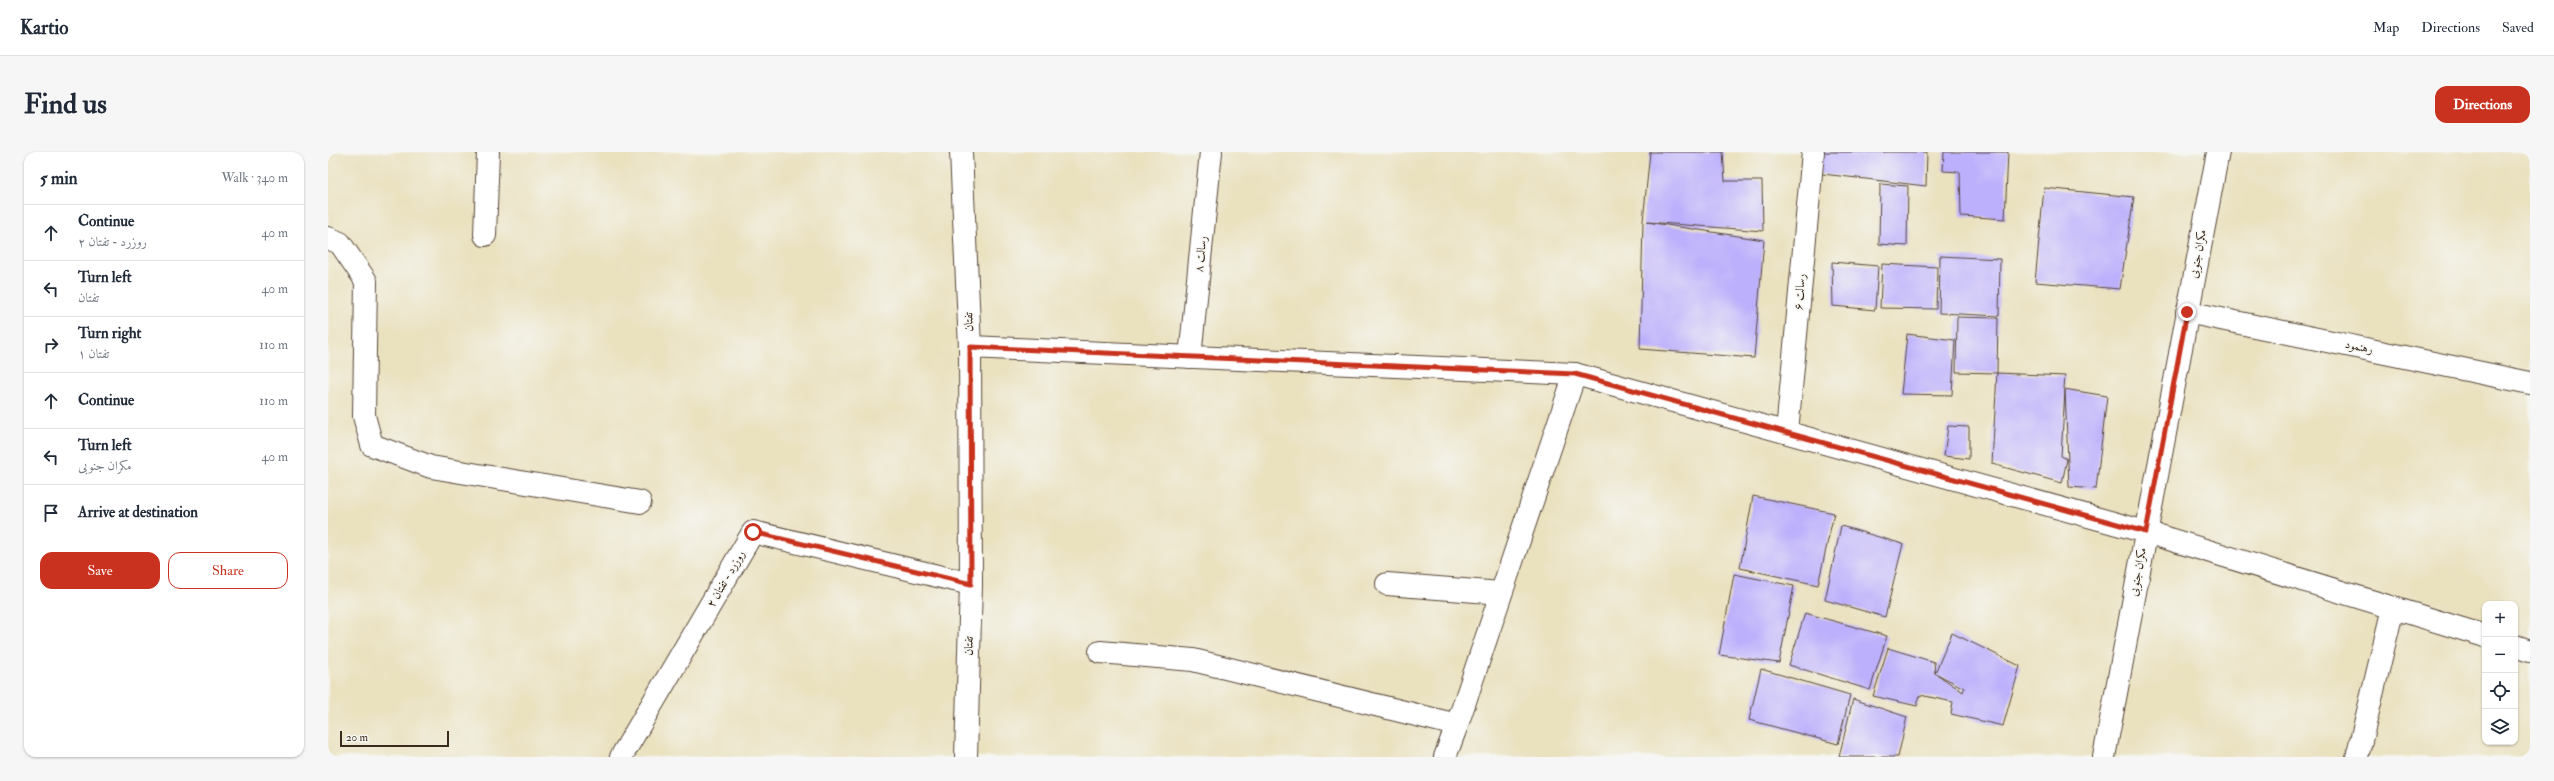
<!DOCTYPE html>
<meta charset="utf-8">
<style>
body{margin:0;font-family:"IM FELL Double Pica",Amiri,serif;background:#f6f6f7;color:#1f2937}
.controls{position:absolute;right:12px;bottom:12px;display:grid;overflow:hidden;border-radius:8px;box-shadow:0 1px 3px #0004}
.controls button{width:36px;height:36px;display:grid;place-items:center;padding:0;border:0;border-bottom:1px solid #e0e1e3;background:#fff;color:#1f2937;font:20px sans-serif}
.scale{position:absolute;left:12px;bottom:10px;width:109px;box-sizing:border-box;padding-left:4px;border:2px solid #3b2a1e;border-top:0;font-size:11px;line-height:14px;white-space:nowrap;color:#3b2a1e;-webkit-text-stroke:3px #f6f6f2;paint-order:stroke}
.stop{position:absolute;width:12px;height:12px;margin:-9px;border:3px solid #c8321e;border-radius:50%;background:#fff}
.stop.end{background:#c8321e;border-color:#fff;box-shadow:0 1px 4px #0008}
.list{margin:0;padding:0;list-style:none}
h2{display:flex;justify-content:space-between;align-items:center;height:52px;margin:0;padding:0 16px;font-size:17px}
h2 small{font-size:13px;font-weight:400;color:#747a83}
.list li{display:grid;grid-template-columns:26px 1fr auto;gap:12px;align-items:center;box-sizing:border-box;height:56px;padding:0 16px;border-top:1px solid #e0e1e3}
.list b{display:block;font-size:15px;white-space:nowrap}
.list p{margin:0;font-size:13px;white-space:nowrap;color:#747a83}
.list em{font-size:13px;font-style:normal;color:#747a83}
.actions{display:flex;gap:8px;padding:12px 16px}
.actions a{flex:1;padding:9px 0;border:1px solid #c8321e;border-radius:12px;text-align:center;font-size:14px;color:#c8321e}
.actions .main{background:#c8321e;color:#fff}
.icon{flex:none;width:22px;height:22px;fill:none;stroke:currentColor;stroke-width:2;stroke-linecap:round;stroke-linejoin:round}
.map{position:relative;flex:none;width:2202px;height:605px;overflow:hidden;border-radius:12px}
header{display:flex;align-items:center;gap:24px;box-sizing:border-box;height:56px;padding:0 20px;background:#fff;border-bottom:1px solid #e0e1e3}
header strong{font-size:19px}
nav{display:flex;gap:22px;margin-inline-start:auto;font-size:14px}
.intro{display:flex;align-items:center;justify-content:space-between;box-sizing:border-box;height:96px;padding:0 24px}
h1{margin:0;font-size:28px}
.button{padding:10px 18px;border-radius:12px;background:#c8321e;color:#fff;font-size:14px;font-weight:700}
main{display:flex;gap:24px;padding:0 24px}
aside{flex:1;background:#fff;border-radius:12px;box-shadow:0 1px 3px #0004}
.map>svg:first-child{display:block}
</style>
<header>
<strong>Kartio</strong>
<nav><a>Map</a><a>Directions</a><a>Saved</a></nav>
</header>
<div class="intro"><h1>Find us</h1><a class="button">Directions</a></div>
<main>
<aside>
<h2>5 min<small>Walk · 340 m</small></h2>
<ul class="list">
<li><svg class="icon" aria-label="ahead" viewBox="0 0 24 24"><path d="M12 20V5M6 11l6-6 6 6"/></svg><div><b>Continue</b><p>روزرد - تفتان ۲</p></div><em>40 m</em></li>
<li><svg class="icon" aria-label="left" viewBox="0 0 24 24"><path d="M17 20v-9H6M10 6l-5 5 5 5"/></svg><div><b>Turn left</b><p>تفتان</p></div><em>40 m</em></li>
<li><svg class="icon" aria-label="right" viewBox="0 0 24 24"><path d="M7 20v-9h11M14 6l5 5-5 5"/></svg><div><b>Turn right</b><p>تفتان ۱</p></div><em>110 m</em></li>
<li><svg class="icon" aria-label="ahead" viewBox="0 0 24 24"><path d="M12 20V5M6 11l6-6 6 6"/></svg><div><b>Continue</b></div><em>110 m</em></li>
<li><svg class="icon" aria-label="left" viewBox="0 0 24 24"><path d="M17 20v-9H6M10 6l-5 5 5 5"/></svg><div><b>Turn left</b><p>مکران جنوبی</p></div><em>40 m</em></li>
<li><svg class="icon" aria-label="arrive" viewBox="0 0 24 24"><path d="M6 21V4h12l-3 4 3 4H6"/></svg><div><b>Arrive at destination</b></div></li>
</ul>
<div class="actions"><a class="main">Save</a><a>Share</a></div>
</aside>
<div class="map">
<svg width="2202" height="605" viewBox="0 0 2202 605">
<rect width="100%" height="100%" fill="#f6f6f2"/>
<filter id="ink" filterUnits="userSpaceOnUse"><feTurbulence type="fractalNoise" baseFrequency=".025" numOctaves="2"/><feDisplacementMap in="SourceGraphic" scale="8" xChannelSelector="R" yChannelSelector="G"/><feConvolveMatrix kernelMatrix="1 2 1 2 8 2 1 2 1" color-interpolation-filters="sRGB"/></filter>
<filter id="wash" filterUnits="userSpaceOnUse"><feTurbulence type="fractalNoise" baseFrequency=".012" numOctaves="4" result="noise"/><feDisplacementMap in="SourceGraphic" scale="16" xChannelSelector="R" yChannelSelector="G"/><feGaussianBlur stdDeviation="0.9" result="paint"/><feColorMatrix in="noise" values="0 0 0 0 0 0 0 0 0 0 0 0 0 0 0 0 0 1.4 0 .05"/><feComposite in="paint" operator="in"/></filter>
<g filter="url(#wash)">
<rect width="100%" height="100%" fill="#eae1bf"/>
<g id="blocks">
<g fill="#bcaffc" fill-rule="evenodd">
<polygon points="1322,0 1395,0 1397,29 1434,29 1435,79 1319,70 1436,88 1426,206 1312,197 1315,69"/>
<polygon points="1488,0 1599,0 1598,34 1486,21"/>
<polygon points="1616,0 1680,0 1677,67 1633,64 1632,20 1615,19"/>
<polygon points="1552,32 1580,34 1579,94 1551,92"/>
<polygon points="1716,36 1806,45 1792,137 1707,130"/>
<polygon points="1612,104 1672,107 1671,164 1611,161"/>
<polygon points="1504,110 1550,114 1547,158 1505,154"/>
<polygon points="1554,112 1609,115 1608,157 1552,156"/>
<polygon points="1629,165 1670,166 1669,221 1628,220"/>
<polygon points="1579,182 1627,188 1624,243 1573,242"/>
<polygon points="1669,221 1737,224 1736,237 1779,244 1768,337 1741,335 1737,238 1733,304 1739,307 1734,331 1664,312"/>
<polygon points="1620,274 1641,275 1641,307 1616,304"/>
<polygon points="1425,344 1506,361 1490,433 1412,416"/>
<polygon points="1513,374 1575,392 1557,465 1497,448"/>
<polygon points="1406,422 1466,434 1451,511 1391,503"/>
<polygon points="1477,461 1559,484 1542,538 1461,513"/>
<path d="M1624 481 1692 514 1675 574 1623 562 1625 550 1592 543 1589 554 1545 544 1560 496 1606 510 1607 521ZM1607 521 1636 536 1635 540Z"/>
<polygon points="1433,517 1522,543 1510,592 1421,568"/>
<polygon points="1525,547 1579,565 1570,605 1511,605"/>
</g>
</g>
</g>
<g filter="url(#ink)">
<use href="#blocks" fill-opacity="0" stroke="#554536" stroke-width="1"/>
<g fill="none" stroke-linecap="round" stroke-linejoin="round">
<defs>
<g id="street">
<polyline points="157,83 160,0"/>
<polyline points="0,86 12,91 38,129 36,264 44,293 103,315 312,350"/>
<polyline points="1859,160 2202,231"/>
<polyline points="642,195 1247,222"/>
<polyline points="862,205 883,0"/>
<polyline points="1459,280 1485,0"/>
<polyline points="1059,432 1173,441"/>
<polyline points="2187,494 2202,499"/>
<polyline points="772,500 865,508 1129,573 1247,222 1818,380 2157,484"/>
<polyline points="293,605 425,380 643,432"/>
<polyline points="1117,605 1129,573"/>
<polyline points="1776,605 1890,0"/>
<polyline points="2029,605 2065,456"/>
</g>
<polyline id="secondary" points="633,0 642,195 643,432 638,605"/>
</defs>
<use href="#street" stroke="#554536" stroke-width="24"/>
<use href="#secondary" stroke="#554536" stroke-width="24"/>
<use href="#street" stroke="#fff" stroke-width="22"/>
<use href="#secondary" stroke="#fff" stroke-width="22"/>
</g>
</g>
<g fill="none" stroke-linecap="round" stroke-linejoin="round" filter="url(#ink)">
<polyline stroke="#c8321e" stroke-width="5" points="425,380 643,432 642,195 1247,222 1818,380 1859,160"/>
</g>
<g text-anchor="middle" dominant-baseline="central" stroke-width="3" stroke-linejoin="round" paint-order="stroke">
<g font-size="12" fill="#3b2a1e" stroke="#f6f6f2">
<text transform="translate(873 102) rotate(-84)">رسالت ۸</text>
<text transform="translate(1870 102) rotate(-79)">مکران جنوبی</text>
<text transform="translate(1472 140) rotate(-85)">رسالت ۶</text>
<text transform="translate(641 170) rotate(-92)">تفتان</text>
<text transform="translate(2031 195) rotate(12)">رهنمود</text>
<text transform="translate(1810 420) rotate(-79)">مکران جنوبی</text>
<text transform="translate(398 427) rotate(-60)">روزرد - تفتان ۲</text>
<text transform="translate(641 494) rotate(-88)">تفتان</text>
</g>
</g>
</svg>
<div class="controls">
<button>+</button>
<button>−</button>
<button><svg class="icon" aria-label="locate" viewBox="0 0 24 24"><circle cx="12" cy="12" r="6"/><path d="M12 2v4M12 18v4M2 12h4M18 12h4"/></svg></button>
<button><svg class="icon" aria-label="layers" viewBox="0 0 24 24"><path d="M12 4l9 5-9 5-9-5zM3 14l9 5 9-5"/></svg></button>
</div>
<div class="scale">20 m</div>
<div class="stop" style="left:425px;top:380px"></div>
<div class="stop end" style="left:1859px;top:160px"></div>
</div>
</main>
